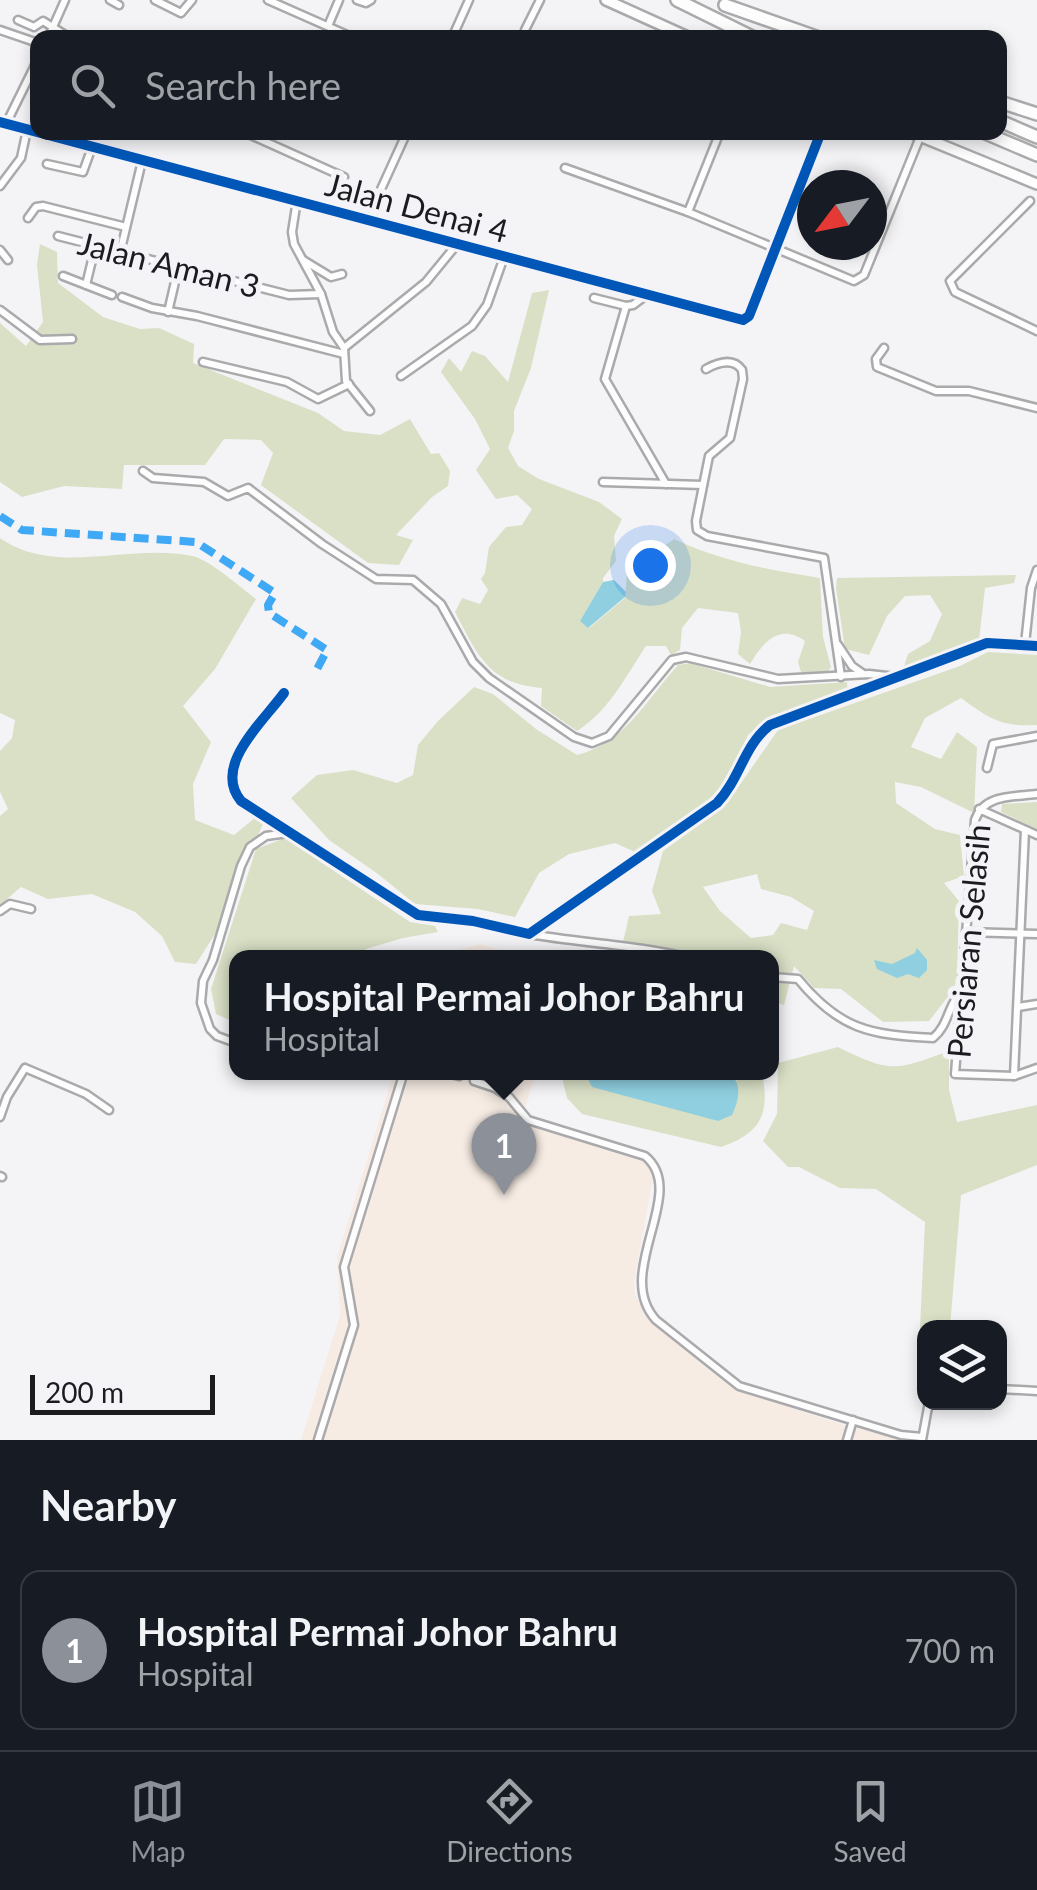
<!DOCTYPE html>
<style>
body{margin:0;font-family:Lato,sans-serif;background:#20242c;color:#f1f3f6}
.controls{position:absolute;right:30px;bottom:30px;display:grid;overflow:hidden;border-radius:20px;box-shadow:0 5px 15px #0003}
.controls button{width:90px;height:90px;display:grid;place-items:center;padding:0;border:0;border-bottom:2px solid #363941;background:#171b24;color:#f1f3f6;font:50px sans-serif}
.compass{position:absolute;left:797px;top:170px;width:90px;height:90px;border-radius:50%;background:#171b24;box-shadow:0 5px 15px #0003;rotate:238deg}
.scale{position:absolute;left:30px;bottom:25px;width:185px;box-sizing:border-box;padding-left:10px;border:5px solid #1c1c1e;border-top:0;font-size:28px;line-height:35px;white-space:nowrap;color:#1c1c1e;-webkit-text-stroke:8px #f3f3f8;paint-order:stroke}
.you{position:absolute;left:650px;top:565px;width:35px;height:35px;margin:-25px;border:8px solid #fff;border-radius:50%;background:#1a73e8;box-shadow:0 0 0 15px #1a73e833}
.badge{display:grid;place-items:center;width:65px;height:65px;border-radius:50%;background:#8c9099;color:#fff;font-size:32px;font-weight:700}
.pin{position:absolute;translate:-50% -82px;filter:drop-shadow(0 2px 5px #0008)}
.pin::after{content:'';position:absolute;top:52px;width:35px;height:30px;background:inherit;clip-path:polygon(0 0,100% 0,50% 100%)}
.popup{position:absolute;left:229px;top:950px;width:550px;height:130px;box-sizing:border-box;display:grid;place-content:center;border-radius:20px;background:#171b24;filter:drop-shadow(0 2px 8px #0005);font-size:32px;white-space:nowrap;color:#9ea1a6}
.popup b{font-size:38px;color:#f1f3f6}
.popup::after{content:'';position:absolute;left:50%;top:100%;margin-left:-20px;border:20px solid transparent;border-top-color:#171b24}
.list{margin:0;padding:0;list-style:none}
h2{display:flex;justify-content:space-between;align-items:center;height:130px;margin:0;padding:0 40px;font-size:42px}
h2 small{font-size:32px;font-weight:400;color:#9ea1a6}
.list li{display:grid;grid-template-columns:65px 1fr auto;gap:30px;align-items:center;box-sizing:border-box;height:160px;margin:0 20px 20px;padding:0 20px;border:2px solid #363941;border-radius:20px}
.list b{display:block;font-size:38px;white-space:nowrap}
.list p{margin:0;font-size:32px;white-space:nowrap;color:#9ea1a6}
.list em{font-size:32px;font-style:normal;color:#9ea1a6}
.icon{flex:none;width:55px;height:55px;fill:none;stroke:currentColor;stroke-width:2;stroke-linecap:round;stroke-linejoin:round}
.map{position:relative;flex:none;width:1037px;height:1440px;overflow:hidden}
.search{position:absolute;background:#171b24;box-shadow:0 5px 15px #0003;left:30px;right:30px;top:30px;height:110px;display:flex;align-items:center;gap:25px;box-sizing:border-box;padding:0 35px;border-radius:20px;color:#9ea1a6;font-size:38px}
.sheet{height:310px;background:#171b24}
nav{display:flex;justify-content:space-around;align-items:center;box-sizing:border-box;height:140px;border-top:2px solid #363941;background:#171b24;font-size:28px;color:#9ea1a6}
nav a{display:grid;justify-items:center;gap:5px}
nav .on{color:#8c9099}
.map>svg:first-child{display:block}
</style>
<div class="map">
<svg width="1037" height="1440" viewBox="0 0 1037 1440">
<rect width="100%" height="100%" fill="#f4f4f7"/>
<g fill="#f6ece4">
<polygon points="481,944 523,957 427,957"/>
<polygon points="394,1072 536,1073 523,1115 630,1151 646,1160 654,1173 634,1282 635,1295 653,1323 741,1391 844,1425 907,1440 301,1440 340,1315 337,1257"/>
</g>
<g fill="#d9e0c6" fill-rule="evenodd">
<polygon points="40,244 57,252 58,283 103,317 140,329 159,328 194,344 193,363 318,413 344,431 380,435 410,419 431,454 439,453 450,471 448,486 432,497 396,535 413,540 399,565 368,563 261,485 273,453 261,440 224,439 205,465 124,465 122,489 64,486 22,497 0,482 0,323 26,346 43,322 37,265"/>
<path d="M549 290 531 368 514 411V431L508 448 518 466 539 479 599 502 622 519 614 536 616 561 603 578V582L580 621 589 628 625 598 627 573 674 539C721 561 769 570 820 578L823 637 831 667 826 674 801 672 798 662 805 641C780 623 763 642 750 664L738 654 741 632 738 613 698 608 682 628 680 650 671 655 666 646H646C625 677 610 710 577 731L541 706 542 688C489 684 478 656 455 612L462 598 480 604 488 590 481 579 485 573 489 547 506 527 522 525 532 509 517 495 496 499 476 470 490 449 475 419 441 372 449 358 461 372 472 351 485 356 508 382 532 293Z"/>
<path d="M0 538C55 577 129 543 192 556 209 559 241 588 256 599L215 669 183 706 211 742 193 784 195 820 234 835 256 817 263 824 256 840 244 848 215 934 196 964 175 962 162 936 135 912 92 894 48 899 21 887 0 905V816L8 809 0 792V751L12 738 15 720 0 713Z"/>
<polygon points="1016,575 1014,583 985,588 979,640 910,669 904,666 908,654 930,641 942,614 930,595 905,596 887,616 869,655 845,649 836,588 837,578"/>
<path d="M988 652 1037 655V725C1001 727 990 719 961 698L925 718 911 747 941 759 957 732 977 747 974 813 921 787 895 782 896 803 935 829 960 835 964 876 944 883 959 901 957 979 954 989 929 1021 883 1022 841 989 814 988 794 966 784 1005 772 1001V958L620 955 629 916 661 914 652 891 663 851 725 806 778 730 960 666ZM757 874 761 889 791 897 814 911 807 930 781 923 773 935 751 938 720 911 703 887Z"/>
<path d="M690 663 770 687 847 682 848 692 770 716 748 735 729 778 702 807 637 853 615 843 569 854 539 873 515 917 478 909 415 904 378 874 329 840 291 798 317 775 353 770 397 783 413 775 418 745 438 721 474 687 493 694 536 729 577 755C625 743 646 700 678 665Z"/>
<polygon points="1037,802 1037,829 1001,812 1002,804"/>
<polygon points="285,838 410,922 435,926 438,932 403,938 366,949 362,957 236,958 236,1023 216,1014 211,989 256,849"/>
<path d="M838 1047C891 1073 894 1071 949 1051V1090L957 1122 1037 1105V1165L961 1195 950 1327 924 1328V1373L918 1370 925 1222 876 1189 840 1188 799 1167H788L763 1141 777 1114 778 1063Z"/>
<path d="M561 1073H585V1077L718 1121 737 1080 731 1073H762C770 1113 762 1133 721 1147L582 1114 567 1098Z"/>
</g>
<g fill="#90cfe0">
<polygon points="614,580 626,592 625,597 588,628 580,621 603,582"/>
<polygon points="917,948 927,960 927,970 919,978 908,974 897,978 877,969 874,960 892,964 915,953"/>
<path d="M585 1073H731C742 1087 739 1099 732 1115L718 1121 592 1087Z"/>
</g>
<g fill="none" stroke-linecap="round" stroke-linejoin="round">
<defs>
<g id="street">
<polyline points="110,0 119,5"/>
<polyline points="155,0 181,13 192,0"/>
<polyline points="268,0 354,38"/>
<polyline points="357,0 366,3 371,0"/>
<polyline points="18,20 34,27 43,21 70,38"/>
<polyline points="328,26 339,0"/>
<polyline points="0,30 38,43"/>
<polyline points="525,30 540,0"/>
<polyline points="48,38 65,0"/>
<polyline points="452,38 469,0"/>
<polyline points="6,124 38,59"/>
<polyline points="244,132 344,177"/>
<polyline points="47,164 83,172 92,147"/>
<polyline points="565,168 688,212 854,281 864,275 920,137"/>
<polyline points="0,186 21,158 27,130"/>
<polyline points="297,200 292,232 294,244 321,294 333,332 344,348 346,381 370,411"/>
<polyline points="1030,201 950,281 955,292 1037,331"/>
<polyline points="688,212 720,132"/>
<polyline points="28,218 36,207 43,206 126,227"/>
<polyline points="371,220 377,198 407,132"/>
<polyline points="58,236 289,295 321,294"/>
<polyline points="0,250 8,260"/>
<polyline points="120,253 142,161"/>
<polyline points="303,260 331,277 342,274"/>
<polyline points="63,276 112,295"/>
<polyline points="86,285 95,248"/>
<polyline points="645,296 633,305 626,306 605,379 666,484"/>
<polyline points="122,297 152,308 197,316 344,354"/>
<polyline points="594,298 626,306"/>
<polyline points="0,310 40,340 72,339"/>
<polyline points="168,312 178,269"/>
<polyline points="344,348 426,282 458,243"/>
<polyline points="884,348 876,359 877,367 936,391 969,391 1037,408"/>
<polyline points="203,362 287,382 318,399 349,384"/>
<path d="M706 369C717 363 733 357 742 370L743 379 730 438 709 456 696 521 697 530 707 536 824 558 841 677"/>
<polyline points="401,376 472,326 487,305 504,257"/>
<polyline points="143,471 153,478 204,482 228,496 248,488 322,544 376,579 413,580 441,604 473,662 489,678 574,737 592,743 609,736 672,660 686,657 778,679 869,674 896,677"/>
<polyline points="603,482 703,485"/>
<polyline points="1025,644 1031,588 1037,570"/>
<polyline points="838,645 852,666 862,673"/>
<path d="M284 693C263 722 212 766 241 801L418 915 473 921 529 934 717 803C740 779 744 745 770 725L987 643 1037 646"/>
<polyline points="987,768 993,744 1037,736"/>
<path d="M1037 794C1013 797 984 794 975 820L955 1074 1014 1076 1037 1068"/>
<polyline points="979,809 1037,835"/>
<polyline points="0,911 10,904 31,909"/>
<polyline points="966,932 1037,934"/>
<path d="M529 934C582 943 638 945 690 958"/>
<path d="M772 977 798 979C839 1029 869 1035 933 1038 949 1025 948 1004 961 992"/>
<polyline points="1018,1007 1037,1004"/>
<polyline points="236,1043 217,1036 210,1029 201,1003 203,981 213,960 241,866 250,847 266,836 288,833"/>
<polyline points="442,1072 459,1076"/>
<polyline points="1014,1076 1025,830"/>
<path d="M474 1081 495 1088 509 1097 528 1120 645 1156C690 1193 612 1272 656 1320L739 1386 901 1435 922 1437"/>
<polyline points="0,1117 7,1097 25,1068 86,1094 109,1110"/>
<polyline points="0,1176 2,1177"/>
<polyline points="1000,1389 1037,1391"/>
<polyline points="318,1440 354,1325 344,1267 404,1072"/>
<polyline points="847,1440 853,1420"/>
<polyline points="922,1440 929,1402"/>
</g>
<g id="secondary">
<polyline points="606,0 690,38"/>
<polyline points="0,122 743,320 749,316 821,132"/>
<polyline points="910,132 1037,184"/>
</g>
<g id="highway">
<polyline points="677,0 754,38"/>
<polyline points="725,5 819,38"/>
<polyline points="1000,102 1037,114"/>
<polyline points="1000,121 1037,137"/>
<polyline points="983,132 1037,155"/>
</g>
</defs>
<use href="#street" stroke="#aaaaac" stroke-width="11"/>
<use href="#secondary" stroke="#aaaaac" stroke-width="14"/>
<use href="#highway" stroke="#aaaaac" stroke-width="16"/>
<use href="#street" stroke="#fdfdfe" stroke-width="6"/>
<use href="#secondary" stroke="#fdfdfe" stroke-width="9"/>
<use href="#highway" stroke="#fdfdfe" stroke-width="11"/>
<polyline stroke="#3fa9f5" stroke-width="8" stroke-dasharray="15 8" stroke-linecap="butt" points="0,516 22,530 196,542 275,593 268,605 269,613 327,650 316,671"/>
<defs>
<g id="cycleway">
<polyline points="0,122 743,320 749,316 821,132"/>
<path d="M284 693C263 722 212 766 241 801L418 915 473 921 529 934 717 803C740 779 744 745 770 725L987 643 1037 646"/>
</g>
</defs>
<use href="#cycleway" stroke="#f3f3f8" stroke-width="16"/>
<use href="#cycleway" stroke="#0057b8" stroke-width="10"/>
</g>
<g text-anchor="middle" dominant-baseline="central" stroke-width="10" stroke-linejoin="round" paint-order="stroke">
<g font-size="32" fill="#1c1c1e" stroke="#f3f3f8">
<text transform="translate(417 207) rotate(15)">Jalan Denai 4</text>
<text transform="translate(169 264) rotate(14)">Jalan Aman 3</text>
<text transform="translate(968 941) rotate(-85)">Persiaran Selasih</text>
</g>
</g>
</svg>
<div class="controls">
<button><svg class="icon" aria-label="layers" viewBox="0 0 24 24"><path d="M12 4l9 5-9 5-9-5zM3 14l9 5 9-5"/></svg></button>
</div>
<svg class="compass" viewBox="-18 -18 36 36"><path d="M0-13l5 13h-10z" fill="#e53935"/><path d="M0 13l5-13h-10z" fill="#9ea1a6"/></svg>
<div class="scale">200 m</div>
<div class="you"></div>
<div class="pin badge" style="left:504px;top:1195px">1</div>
<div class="popup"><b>Hospital Permai Johor Bahru</b>Hospital</div>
<div class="search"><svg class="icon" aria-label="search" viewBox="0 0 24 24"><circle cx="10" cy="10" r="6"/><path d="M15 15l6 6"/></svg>Search here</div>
</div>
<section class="sheet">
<h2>Nearby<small></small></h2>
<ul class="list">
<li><span class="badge">1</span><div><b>Hospital Permai Johor Bahru</b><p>Hospital</p></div><em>700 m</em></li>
</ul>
</section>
<nav>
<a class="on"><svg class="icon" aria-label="map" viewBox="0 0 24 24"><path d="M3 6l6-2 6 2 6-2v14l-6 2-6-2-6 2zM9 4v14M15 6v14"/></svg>Map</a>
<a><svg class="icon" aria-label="directions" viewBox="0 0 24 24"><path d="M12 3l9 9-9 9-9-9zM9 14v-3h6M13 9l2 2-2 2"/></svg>Directions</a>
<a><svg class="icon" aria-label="saved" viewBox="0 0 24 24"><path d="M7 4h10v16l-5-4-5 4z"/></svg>Saved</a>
</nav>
